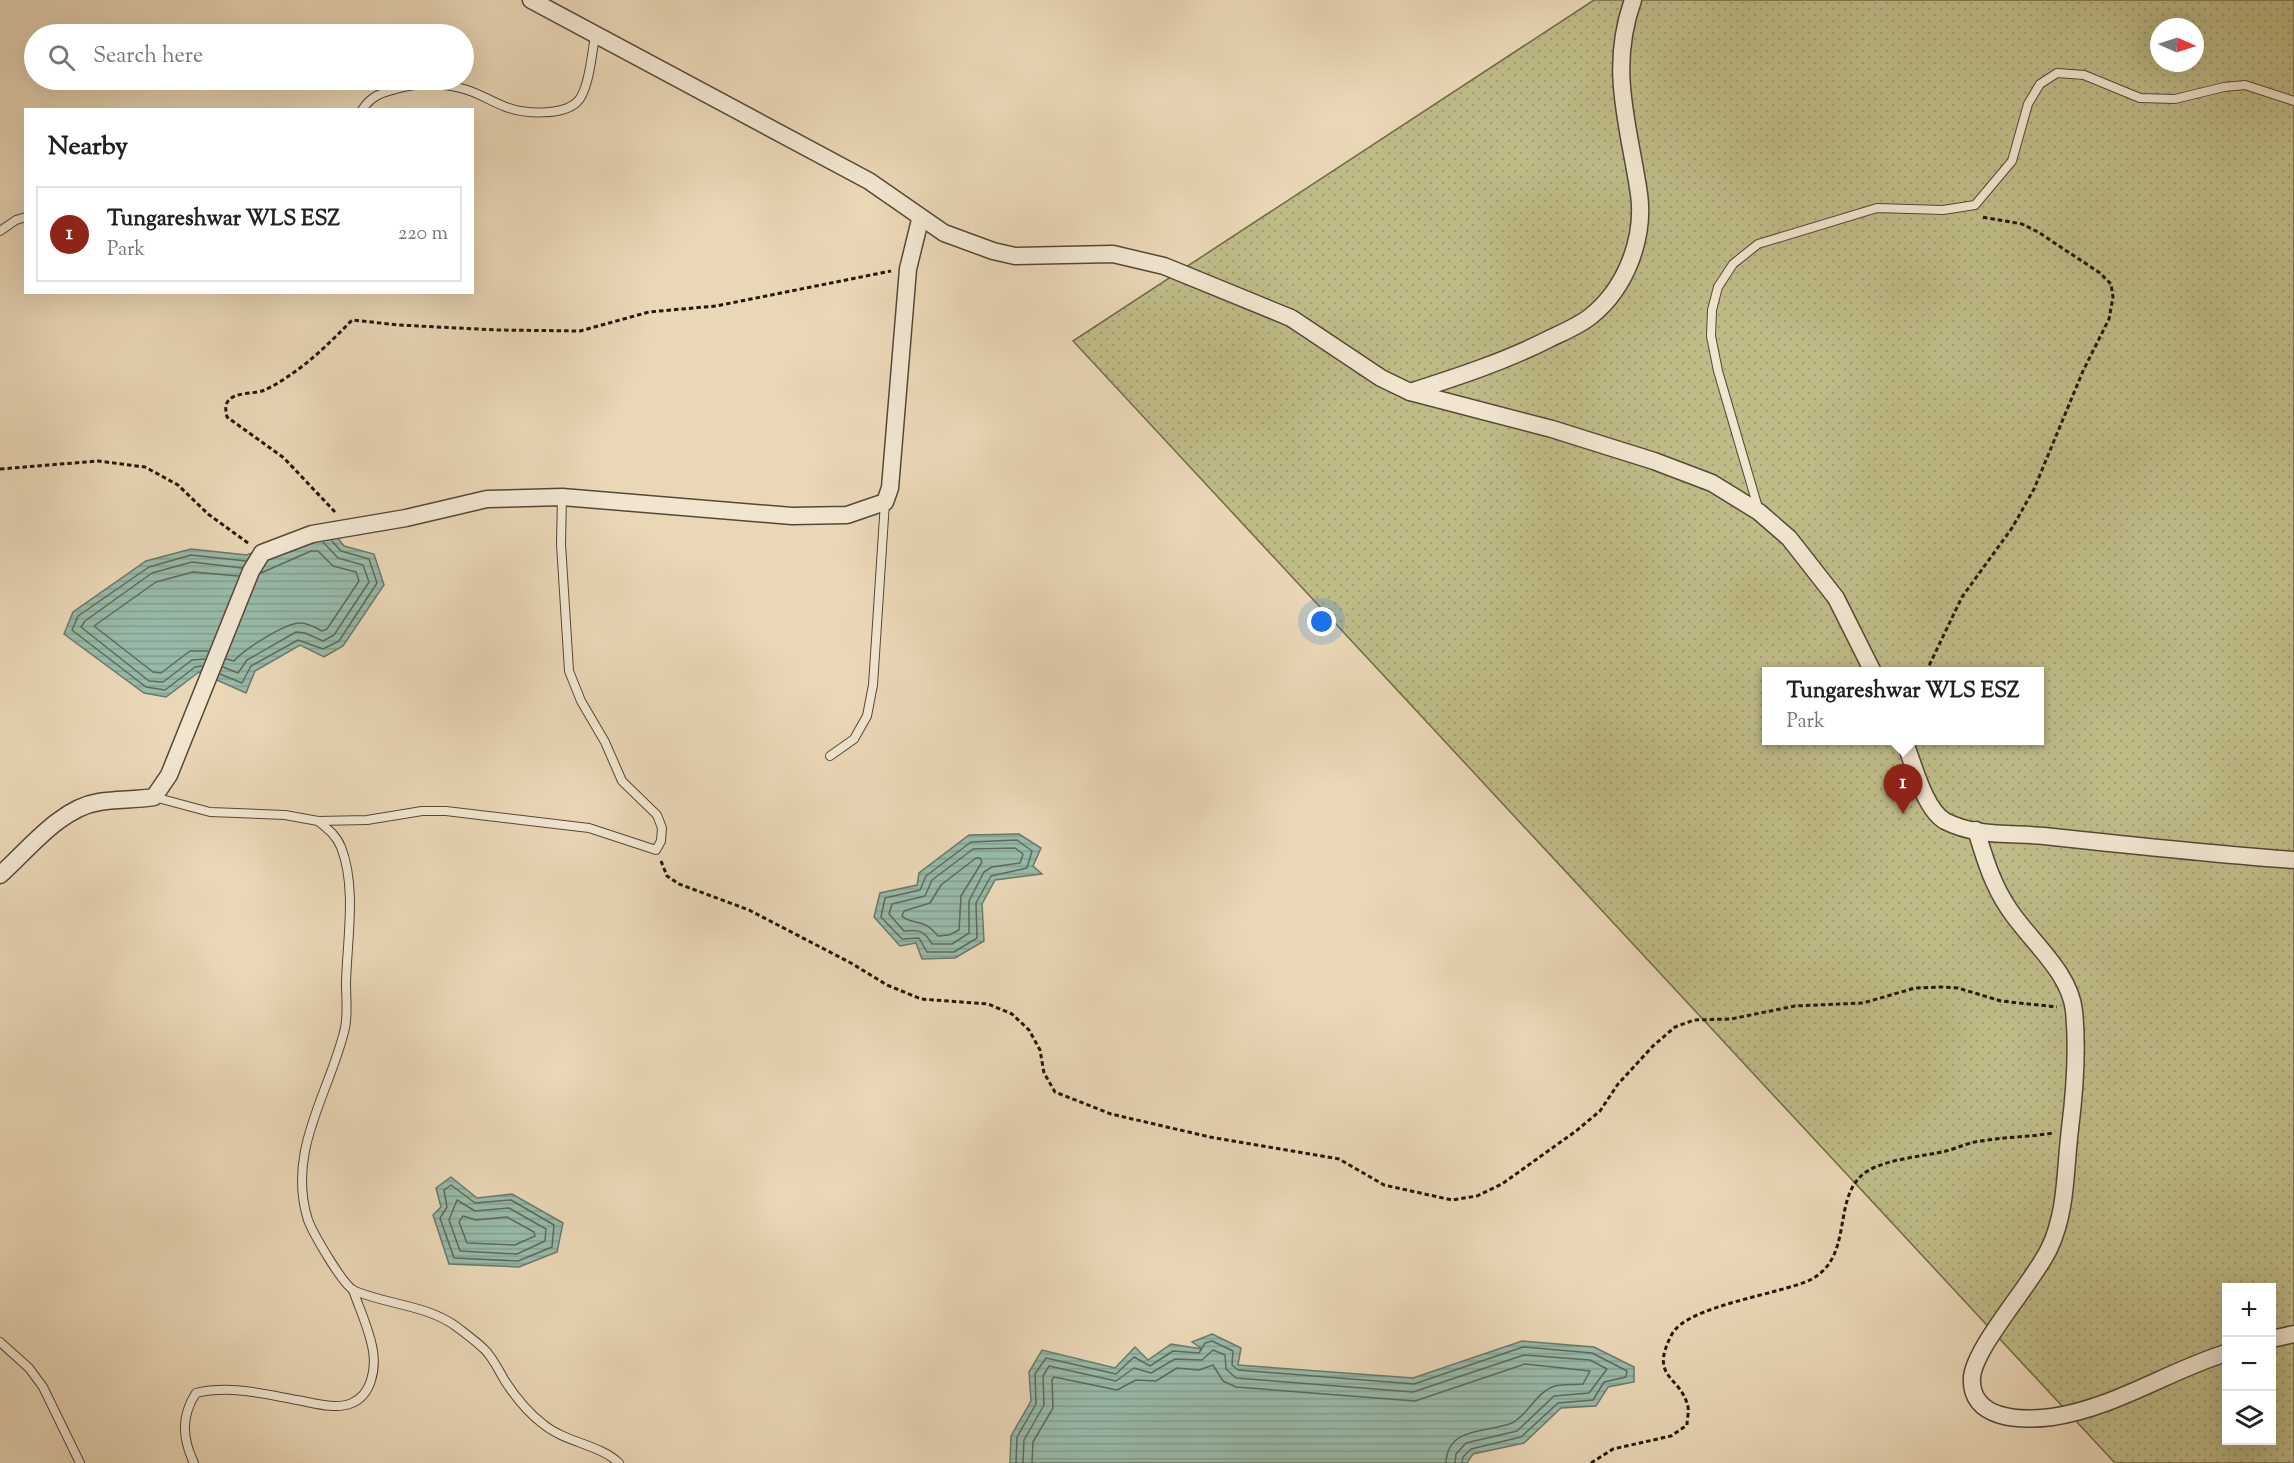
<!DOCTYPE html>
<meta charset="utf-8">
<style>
body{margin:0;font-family:"Sorts Mill Goudy",serif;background:#f6f6f6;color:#222}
.controls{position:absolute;right:18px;bottom:18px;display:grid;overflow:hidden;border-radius:0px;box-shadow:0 6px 24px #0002}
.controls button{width:54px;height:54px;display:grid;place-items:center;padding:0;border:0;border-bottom:2px solid #e0e0e0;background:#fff;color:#222;font:30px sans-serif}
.compass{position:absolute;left:2150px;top:18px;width:54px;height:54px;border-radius:50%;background:#fff;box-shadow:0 6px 24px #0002;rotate:93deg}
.you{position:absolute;left:1322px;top:622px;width:21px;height:21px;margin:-15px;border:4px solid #fff;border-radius:50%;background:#1a73e8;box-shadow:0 0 0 9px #1a73e833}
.badge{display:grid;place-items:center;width:39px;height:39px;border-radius:50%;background:#8f2418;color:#fff;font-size:20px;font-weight:700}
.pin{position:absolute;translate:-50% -50px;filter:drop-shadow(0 2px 3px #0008)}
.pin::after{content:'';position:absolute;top:32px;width:21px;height:18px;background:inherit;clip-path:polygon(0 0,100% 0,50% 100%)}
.popup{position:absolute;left:1762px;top:667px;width:282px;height:78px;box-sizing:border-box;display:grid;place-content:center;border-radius:0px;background:#fff;filter:drop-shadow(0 2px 4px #0005);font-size:20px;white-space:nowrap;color:#767676}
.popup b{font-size:22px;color:#222}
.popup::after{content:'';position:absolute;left:50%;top:100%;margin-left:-12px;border:12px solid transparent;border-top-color:#fff}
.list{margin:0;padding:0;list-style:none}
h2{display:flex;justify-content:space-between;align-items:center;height:78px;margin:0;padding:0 24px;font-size:26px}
h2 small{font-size:20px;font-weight:400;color:#767676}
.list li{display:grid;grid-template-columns:39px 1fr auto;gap:18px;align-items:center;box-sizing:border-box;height:96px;margin:0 12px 12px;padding:0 12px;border:2px solid #e0e0e0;border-radius:0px}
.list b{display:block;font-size:22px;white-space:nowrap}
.list p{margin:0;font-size:20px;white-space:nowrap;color:#767676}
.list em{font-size:20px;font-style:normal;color:#767676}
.icon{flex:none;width:33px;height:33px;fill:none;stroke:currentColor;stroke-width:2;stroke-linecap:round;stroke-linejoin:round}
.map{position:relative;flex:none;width:2294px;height:1463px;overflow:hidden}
.search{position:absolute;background:#fff;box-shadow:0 6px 24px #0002;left:24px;top:24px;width:450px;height:66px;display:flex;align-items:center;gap:15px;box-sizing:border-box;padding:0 21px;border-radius:33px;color:#767676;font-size:22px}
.panel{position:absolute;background:#fff;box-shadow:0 6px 24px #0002;left:24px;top:108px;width:450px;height:186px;border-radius:0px}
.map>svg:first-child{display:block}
</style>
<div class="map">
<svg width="2294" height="1463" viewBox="0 0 2294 1463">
<defs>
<pattern id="park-dots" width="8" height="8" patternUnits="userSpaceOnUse" patternTransform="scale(1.5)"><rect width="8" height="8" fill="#bfbc88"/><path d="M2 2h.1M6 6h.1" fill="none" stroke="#a4a174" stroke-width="1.8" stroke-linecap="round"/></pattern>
<pattern id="water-rules" width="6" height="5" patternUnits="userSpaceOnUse" patternTransform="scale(1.5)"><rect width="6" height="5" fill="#98baa9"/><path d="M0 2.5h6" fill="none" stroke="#839f90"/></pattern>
</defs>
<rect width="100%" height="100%" fill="#ead7b6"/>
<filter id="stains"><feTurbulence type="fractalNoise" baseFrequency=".00333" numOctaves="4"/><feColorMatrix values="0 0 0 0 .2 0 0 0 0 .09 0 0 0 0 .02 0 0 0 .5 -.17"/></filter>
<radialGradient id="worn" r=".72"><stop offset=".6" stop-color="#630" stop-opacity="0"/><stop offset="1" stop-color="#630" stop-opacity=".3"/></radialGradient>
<path fill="url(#park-dots)" stroke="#716a4a" stroke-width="1.5" fill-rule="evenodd" d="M1594 0H2294V1463H2115L1073 341ZM2159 27H2195V63H2159ZM1766 672H2040V740H1766ZM2226 1288H2272V1440H2226Z"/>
<g fill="url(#water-rules)" stroke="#69796a" stroke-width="1.5">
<polygon points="307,528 330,528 344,546 374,554 384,585 343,646 324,657 300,645 255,671 246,693 199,672 166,697 144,693 64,634 73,612 146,561 191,549 247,555"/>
<polygon points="1019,834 1041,848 1033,866 1042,874 995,880 982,904 984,941 955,958 922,959 916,943 900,946 874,917 880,893 917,885 919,873 969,835"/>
<polygon points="451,1177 477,1198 512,1194 563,1223 557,1252 519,1267 449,1264 433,1215 441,1207 436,1188"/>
<polygon points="1212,1334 1241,1348 1238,1365 1413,1378 1522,1341 1594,1347 1634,1367 1634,1382 1608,1387 1596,1406 1561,1408 1524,1443 1473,1454 1467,1463 1010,1463 1011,1436 1031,1401 1029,1372 1042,1350 1115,1368 1135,1347 1148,1360 1171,1344 1202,1349 1192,1342"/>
</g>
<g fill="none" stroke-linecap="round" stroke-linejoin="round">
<g stroke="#5e695a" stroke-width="1.5">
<polyline points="208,651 190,651 161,673 153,672 94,626 156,582 193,572 238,576"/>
<polyline points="205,659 192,660 163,682 149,681 81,627 85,621 152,573 192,562 242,568"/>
<path d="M226 659 234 661C243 650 285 623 300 623 308 623 315 627 322 631L327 629 359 581 356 572 333 566 318 551H311L261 573"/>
<polyline points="202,666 195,667 165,690 146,687 72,630 78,616 149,567 191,555 246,561"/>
<polyline points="223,667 238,673 247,660 296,632 305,633 323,641 334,635 369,582 363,565 338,558 323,542"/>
<polyline points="220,674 242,683 251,666 298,640 323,649 339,641 377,583 369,559 341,551 332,541"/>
<polygon points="1017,840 1032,851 1027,868 991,876 976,903 977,938 954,952 927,952 919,938 902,939 881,917 885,898 920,890 926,876 971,842"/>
<path d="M1015 848 1023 854 1020 863 992 867 984 872 969 901V933L952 944H932C924 931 920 929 904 931L889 914 892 904 925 896 932 880 973 849Z"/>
<path d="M976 858H980L982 862 961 896 959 930 949 935 938 936C922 916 912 926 902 916L904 911 930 903 941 885Z"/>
<polygon points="451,1185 475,1203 511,1200 554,1225 552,1247 518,1261 454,1258 440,1218 447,1207 444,1190"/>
<polygon points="457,1200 475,1211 509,1208 546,1229 545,1241 517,1254 460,1251 449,1220"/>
<polygon points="463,1216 476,1220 507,1217 534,1232 535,1236 515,1245 467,1243 459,1222"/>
<polyline points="1016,1463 1017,1437 1036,1404 1035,1374 1046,1358 1116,1374 1134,1357 1150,1366 1173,1351 1199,1353 1205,1343 1212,1341 1233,1351 1232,1365 1238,1370 1414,1384 1523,1347 1592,1353 1627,1371 1626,1377 1604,1382 1593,1400 1558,1403 1521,1437 1471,1449 1463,1457 1462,1463"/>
<polyline points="1023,1463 1024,1440 1044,1405 1043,1376 1049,1366 1116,1381 1134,1368 1151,1373 1175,1359 1202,1360 1213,1350 1225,1355 1226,1369 1236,1378 1413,1392 1524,1355 1590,1360 1607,1369 1589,1393 1554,1396 1517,1431 1466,1443 1456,1454 1455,1463"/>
<path d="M1032 1463 1033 1442 1053 1408 1052 1380 1054 1377 1117 1390 1136 1380 1156 1381 1177 1368 1199 1370 1213 1365 1223 1381 1236 1387 1415 1401 1525 1364 1590 1371 1583 1384C1574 1385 1563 1384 1555 1386 1536 1392 1528 1415 1512 1423 1487 1433 1447 1426 1446 1463"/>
</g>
<defs>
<g id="lane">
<path d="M362 110C371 96 381 93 396 89 418 83 442 83 464 89 479 93 492 102 506 107 525 114 562 116 577 102 589 91 592 52 595 36"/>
<polyline points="0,231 16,220 26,217"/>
<polyline points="1759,511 1718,371 1711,336 1712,310 1718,287 1733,264 1758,244 1877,208 1943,210 1975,205 2012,161 2028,104 2040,84 2057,73 2084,75 2140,98 2175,99 2224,87 2245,85 2294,101"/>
<polyline points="830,756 854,739 867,716 873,685 885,502"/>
<polyline points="154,797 210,812 285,815 318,821 367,820 422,811 446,811 589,828 656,850 661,841 662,828 657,815 622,781 605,742 581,701 569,671 561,544 562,497"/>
<path d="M318 821C328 829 336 835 341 847 357 888 347 940 346 983 346 997 348 1014 345 1028 330 1093 286 1150 308 1220 313 1233 343 1286 355 1291 389 1305 427 1305 457 1327 466 1334 477 1342 485 1350 493 1358 499 1371 505 1381 516 1398 527 1412 543 1424 566 1443 599 1444 619 1463"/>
<polyline points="0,1342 29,1368 43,1387 80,1463"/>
<path d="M194 1463C182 1438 181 1416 196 1393 230 1385 264 1394 297 1400 314 1403 336 1410 352 1403 371 1395 376 1370 373 1351 370 1331 360 1310 353 1290"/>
</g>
<g id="street">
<polyline points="531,0 869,181 944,233 993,251 1015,256 1113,254 1164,266 1291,318 1381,378 1410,392 1552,429 1654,461 1712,483 1759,512 1789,538 1836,598 1873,672"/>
<path d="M1410 392C1457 377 1503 362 1547 340 1561 333 1579 326 1591 316 1626 288 1645 238 1639 194 1629 125 1608 70 1633 0"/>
<path d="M1904 740C1913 762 1924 809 1945 821 1976 837 2011 833 2044 836 2127 845 2210 854 2294 860"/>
<path d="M1976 830C1985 859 1992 884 2009 909 2030 941 2070 972 2074 1011 2078 1051 2075 1089 2070 1129 2065 1169 2067 1212 2049 1249 2034 1281 1975 1346 1972 1377 1969 1420 2021 1421 2052 1417 2114 1408 2168 1371 2226 1353"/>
<path d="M0 875C28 850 60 808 99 802 117 799 136 800 154 797L169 775 251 571 262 553 312 534 406 518 487 499 562 497 792 516 847 515 885 502 890 488 908 269 920 220"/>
<polyline points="2272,1339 2294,1334"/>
</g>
</defs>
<use href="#lane" stroke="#554836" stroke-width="10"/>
<use href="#street" stroke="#554836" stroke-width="19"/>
<g stroke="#23180b" stroke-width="3" stroke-dasharray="4.5 3" stroke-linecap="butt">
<polyline points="0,469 98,461 145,467 178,485 208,514 248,543"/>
<path d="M335 512 284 458 227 417C226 411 224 405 229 400 236 392 255 394 265 390 299 373 326 347 352 320L399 325 498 330 580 331 649 312 716 306 891 271"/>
<polyline points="1926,672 1962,597 2012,528 2034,489 2083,371 2109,319 2113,297 2111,284 2100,273 2038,232 2022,224 1982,217"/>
<polyline points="661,861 667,876 679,884 749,910 851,963 887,985 921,999 988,1004 1012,1014 1029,1030 1040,1050 1044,1073 1055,1092 1111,1114 1210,1137 1339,1159 1384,1185 1452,1200 1477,1196 1502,1184 1576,1131 1600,1111 1618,1084 1653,1046 1675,1027 1694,1020 1731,1019 1795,1006 1863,1003 1915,988 1941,987 1958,988 2001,1001 2057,1007"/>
<path d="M1591 1463 1613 1449 1671 1436 1687 1425C1687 1420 1689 1412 1688 1407 1681 1375 1648 1379 1672 1334 1687 1306 1780 1294 1810 1280 1853 1258 1833 1204 1860 1177 1877 1159 1923 1157 1946 1151 1958 1148 1969 1142 1981 1141 2005 1137 2029 1137 2053 1133"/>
</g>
<use href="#lane" stroke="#f1e5d0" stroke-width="8"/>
<use href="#street" stroke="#f1e5d0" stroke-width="16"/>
</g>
<rect width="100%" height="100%" filter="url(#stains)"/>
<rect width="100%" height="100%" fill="url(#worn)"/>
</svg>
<div class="controls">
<button>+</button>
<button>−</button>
<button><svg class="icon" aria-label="layers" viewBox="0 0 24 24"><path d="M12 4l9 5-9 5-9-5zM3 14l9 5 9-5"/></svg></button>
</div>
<svg class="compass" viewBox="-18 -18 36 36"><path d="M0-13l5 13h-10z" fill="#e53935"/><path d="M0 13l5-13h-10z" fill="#767676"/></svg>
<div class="you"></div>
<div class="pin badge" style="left:1903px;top:814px">1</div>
<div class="popup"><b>Tungareshwar WLS ESZ</b>Park</div>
<div class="search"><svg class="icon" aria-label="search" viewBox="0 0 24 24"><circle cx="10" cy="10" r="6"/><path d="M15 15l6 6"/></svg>Search here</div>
<section class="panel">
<h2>Nearby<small></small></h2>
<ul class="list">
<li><span class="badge">1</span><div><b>Tungareshwar WLS ESZ</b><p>Park</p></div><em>220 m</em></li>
</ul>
</section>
</div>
